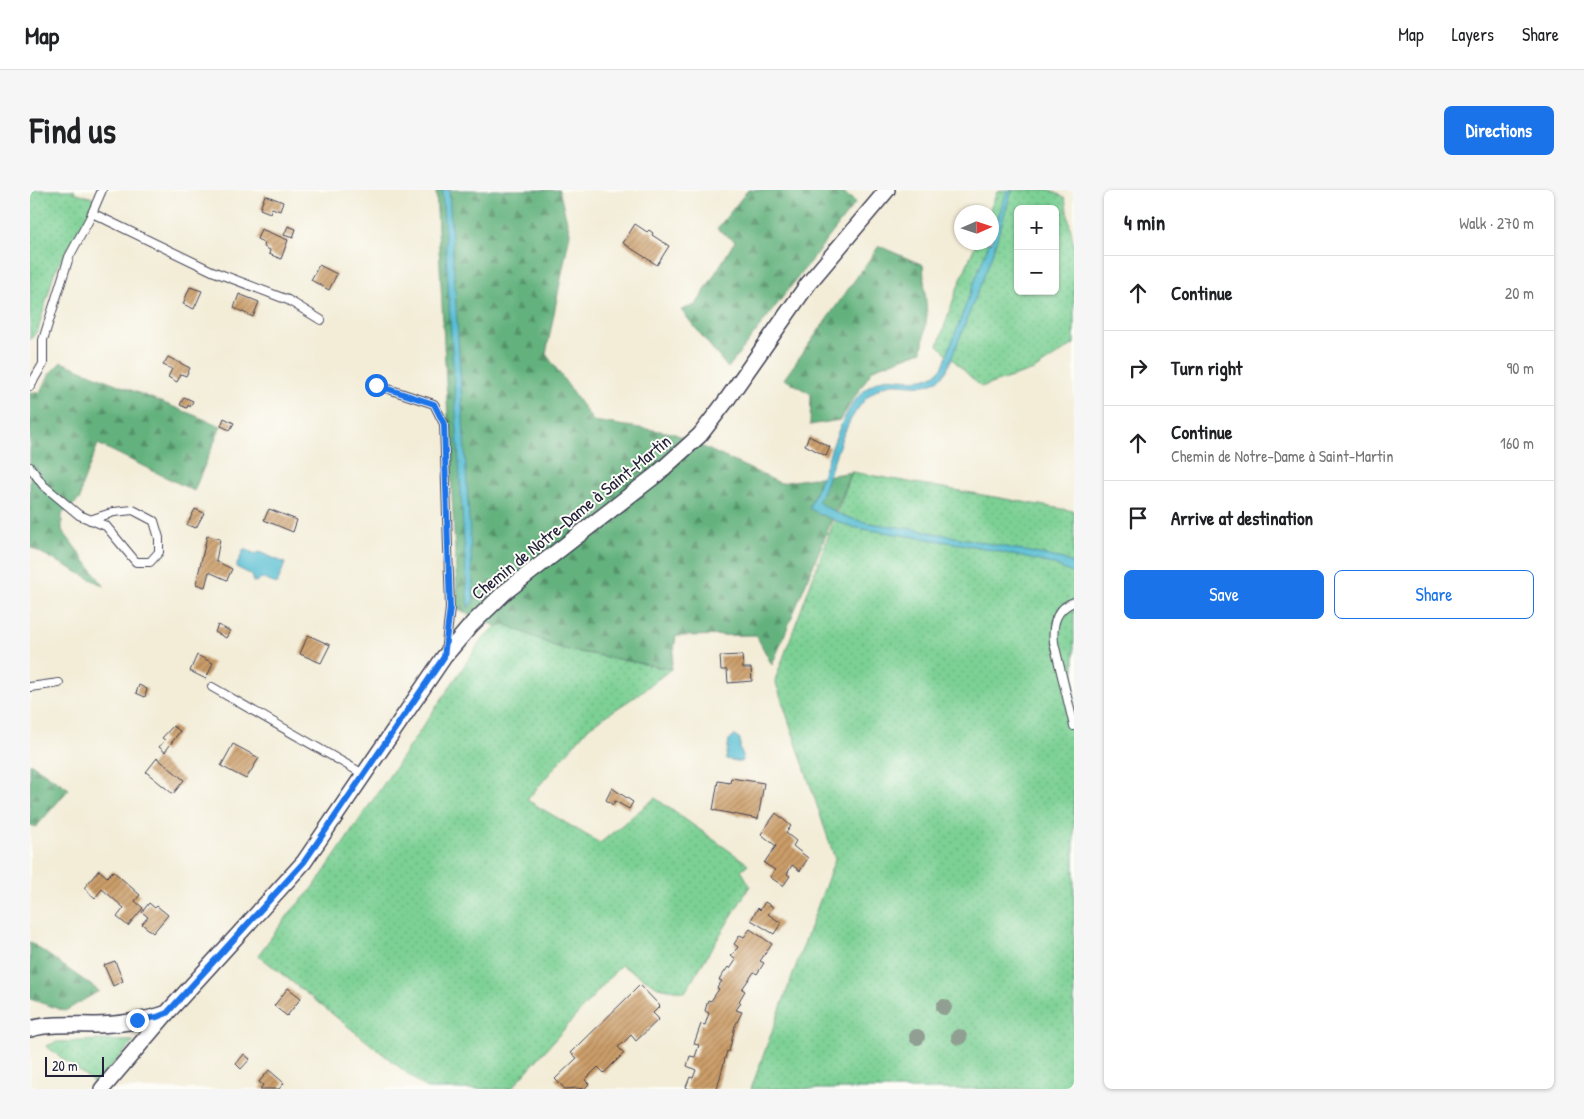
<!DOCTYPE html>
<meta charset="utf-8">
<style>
body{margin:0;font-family:"Patrick Hand",sans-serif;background:#f6f6f6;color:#202124}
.controls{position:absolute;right:15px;top:15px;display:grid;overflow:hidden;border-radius:8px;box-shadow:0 1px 4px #0004}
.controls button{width:45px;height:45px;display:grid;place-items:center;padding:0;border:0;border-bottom:1px solid #e0e0e0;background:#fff;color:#202124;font:25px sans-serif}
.compass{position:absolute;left:924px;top:15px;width:45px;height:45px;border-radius:50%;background:#fff;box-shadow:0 1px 4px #0004;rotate:87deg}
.scale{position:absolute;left:15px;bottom:12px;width:59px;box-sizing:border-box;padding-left:5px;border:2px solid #22223b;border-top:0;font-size:14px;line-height:18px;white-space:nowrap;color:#22223b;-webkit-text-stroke:4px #fdfcf7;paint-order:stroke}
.stop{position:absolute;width:15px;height:15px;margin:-11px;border:4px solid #1a73e8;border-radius:50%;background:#fff}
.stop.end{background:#1a73e8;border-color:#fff;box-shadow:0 1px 5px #0008}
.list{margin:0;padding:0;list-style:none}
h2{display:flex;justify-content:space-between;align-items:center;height:65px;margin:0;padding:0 20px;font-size:21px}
h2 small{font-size:16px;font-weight:400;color:#757577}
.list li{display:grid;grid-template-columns:32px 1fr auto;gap:15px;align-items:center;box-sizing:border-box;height:75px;padding:0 20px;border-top:1px solid #e0e0e0}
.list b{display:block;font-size:19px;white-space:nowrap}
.list p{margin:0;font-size:16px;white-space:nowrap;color:#757577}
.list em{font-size:16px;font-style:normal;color:#757577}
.actions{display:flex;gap:10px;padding:15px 20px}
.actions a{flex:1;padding:11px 0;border:1px solid #1a73e8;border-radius:8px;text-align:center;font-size:18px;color:#1a73e8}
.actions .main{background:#1a73e8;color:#fff}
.icon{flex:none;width:28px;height:28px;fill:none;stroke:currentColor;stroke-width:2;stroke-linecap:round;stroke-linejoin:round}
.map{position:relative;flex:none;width:1044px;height:899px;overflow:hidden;border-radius:8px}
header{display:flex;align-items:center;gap:30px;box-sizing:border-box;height:70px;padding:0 25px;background:#fff;border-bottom:1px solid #e0e0e0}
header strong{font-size:24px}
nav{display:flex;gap:28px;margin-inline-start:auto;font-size:18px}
.intro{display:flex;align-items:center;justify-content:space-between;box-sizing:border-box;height:120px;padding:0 30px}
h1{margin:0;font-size:35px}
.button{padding:12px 22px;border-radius:8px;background:#1a73e8;color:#fff;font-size:18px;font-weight:700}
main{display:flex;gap:30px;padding:0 30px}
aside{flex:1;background:#fff;border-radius:8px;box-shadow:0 1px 4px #0004}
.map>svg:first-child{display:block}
</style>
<header>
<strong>Map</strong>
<nav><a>Map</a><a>Layers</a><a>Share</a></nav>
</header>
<div class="intro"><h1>Find us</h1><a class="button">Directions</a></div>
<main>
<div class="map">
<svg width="1044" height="899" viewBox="0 0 1044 899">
<defs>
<pattern id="grass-dots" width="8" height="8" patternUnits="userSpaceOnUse" patternTransform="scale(1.25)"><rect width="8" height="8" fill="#7bd094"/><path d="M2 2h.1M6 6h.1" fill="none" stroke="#6ab280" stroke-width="1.8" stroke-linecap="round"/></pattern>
<pattern id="forest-firs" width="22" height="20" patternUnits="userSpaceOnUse" patternTransform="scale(1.25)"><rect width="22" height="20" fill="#64b27e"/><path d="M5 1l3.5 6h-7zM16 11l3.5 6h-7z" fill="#529068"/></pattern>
<pattern id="building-hatch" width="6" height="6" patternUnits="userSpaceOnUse" patternTransform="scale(1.25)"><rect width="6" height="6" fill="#cc9e69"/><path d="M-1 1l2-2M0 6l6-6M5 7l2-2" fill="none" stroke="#a58058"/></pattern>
</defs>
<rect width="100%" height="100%" fill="#fdfcf7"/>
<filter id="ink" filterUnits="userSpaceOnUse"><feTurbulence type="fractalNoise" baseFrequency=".02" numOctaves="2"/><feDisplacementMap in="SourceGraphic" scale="10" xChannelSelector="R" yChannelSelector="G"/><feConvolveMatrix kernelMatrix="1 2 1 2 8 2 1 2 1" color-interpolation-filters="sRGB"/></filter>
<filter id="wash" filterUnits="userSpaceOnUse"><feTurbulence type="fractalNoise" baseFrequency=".0096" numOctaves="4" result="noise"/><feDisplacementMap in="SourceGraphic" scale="20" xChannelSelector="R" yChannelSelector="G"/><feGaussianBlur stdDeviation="1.12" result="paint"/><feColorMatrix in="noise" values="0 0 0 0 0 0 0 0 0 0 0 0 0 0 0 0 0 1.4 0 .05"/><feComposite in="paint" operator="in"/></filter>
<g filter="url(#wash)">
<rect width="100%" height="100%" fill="#f3edd8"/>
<g fill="url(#grass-dots)" stroke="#4e7968" fill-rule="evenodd">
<polygon points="0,0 44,0 44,2 66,9 24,83 8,140 0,150"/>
<path d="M973 0H1021L1035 8 1044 57V154L1004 180 951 197 908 155 927 99 946 53 962 52V22H959L967 2ZM988 19H1025V101H988Z"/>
<polygon points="822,282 1044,321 1044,899 721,899 805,669 745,490"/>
<polygon points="475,434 529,458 641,479 606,506 559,537 497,610 570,653 625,608 718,674 711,680 720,696 655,802 628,797 591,775 481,899 397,899 228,765 262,720 283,698 451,451 466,436"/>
<polygon points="69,850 104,851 66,894 16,856 27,852"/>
</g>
<g fill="url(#forest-firs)" stroke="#436a5c">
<polygon points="406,0 529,0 540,43 516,164 563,231 643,243 750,293 822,282 742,475 726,445 646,446 641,479 529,458 475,434 466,436 428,420"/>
<polygon points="718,0 809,0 826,12 698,178 651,120 666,115 705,51 687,39"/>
<polygon points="849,56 893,75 897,125 892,161 843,179 810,230 780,235 781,204 754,189"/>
<polygon points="31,172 191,236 164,301 68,254 52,295 50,309 32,324 32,340 74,396 0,357 0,202 10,203 20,183"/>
<polygon points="0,573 39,599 6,637 0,635"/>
<polygon points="0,752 69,801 35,821 0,809"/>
</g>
<g fill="#56bed3" stroke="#3c7087">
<polygon points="412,0 419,0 444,410 438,418"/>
<path d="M982 0 961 68 917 180C897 210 870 184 848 199 811 223 806 276 788 312 824 337 854 333 894 341 941 350 987 359 1033 369L1044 374V384L1022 374 949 357 821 337 792 325 779 318C783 307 788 297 792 286 804 254 816 202 853 189 858 187 863 189 868 189 886 190 902 192 913 176L959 53 962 52V45L977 1Z"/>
<polygon points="214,359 226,364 229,362 255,373 247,394 230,388 228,391 223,392 222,385 206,377"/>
<polygon points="703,546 706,546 710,549 710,559 713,565 712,572 696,569 699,550"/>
</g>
<g id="blocks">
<g fill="url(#building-hatch)">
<polygon points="235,5 253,12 250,21 242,18 240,23 230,19"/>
<polygon points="605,34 617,42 619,40 623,43 622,45 639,56 627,75 593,53"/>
<polygon points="258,36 266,39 263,48 254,45"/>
<polygon points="231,39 258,50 251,69 239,64 240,60 234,57 235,53 227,49"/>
<polygon points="289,75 307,84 299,100 281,90"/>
<polygon points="160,97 172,101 164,119 153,114"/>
<polygon points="209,104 229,112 223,127 204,118"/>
<polygon points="138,167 160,178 156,186 151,184 147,192 138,187 142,179 133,175"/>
<polygon points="154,207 163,211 160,217 158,215 157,218 150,215"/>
<polygon points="194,228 204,233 200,240 191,236"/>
<polygon points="779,246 800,257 796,266 775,255"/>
<polygon points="165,319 174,323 166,338 157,335"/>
<polygon points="239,319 267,330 263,342 234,330"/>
<polygon points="177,346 190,349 186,371 202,379 197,390 179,382 175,397 166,394"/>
<polygon points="188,435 200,441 196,448 185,442"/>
<polygon points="278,445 300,455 291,473 270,464"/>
<polygon points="167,465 183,473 176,489 160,481"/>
<polygon points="712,465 713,478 721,478 722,491 698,493 697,480 691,480 690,466"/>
<polygon points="109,495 117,499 115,507 106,503"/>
<polygon points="143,536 150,541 135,562 129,557 135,550 132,548"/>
<polygon points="203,554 229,568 216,589 191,576"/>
<polygon points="127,568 154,590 143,604 116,582"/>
<polygon points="701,588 734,593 728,629 683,620 688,591 700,593"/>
<polygon points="582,598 603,612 599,619 585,611 583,615 576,610"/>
<polygon points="746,623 761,636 756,643 766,651 763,656 778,668 770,681 762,675 757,684 760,686 753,696 740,687 745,680 734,673 746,656 731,644"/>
<polygon points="69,680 77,687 83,681 110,705 105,711 113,718 98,736 87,727 94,718 72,699 65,708 54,698"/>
<polygon points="735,712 743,717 738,724 751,733 744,744 721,730 728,718 730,720"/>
<polygon points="119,713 125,718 127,716 138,725 123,743 112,734 118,727 112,722"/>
<polygon points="720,739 742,754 730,771 734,773 727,784 724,782 712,799 715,801 709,811 711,813 706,820 712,822 705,836 699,862 697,861 687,899 659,899 656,897 660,887 663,888 666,880 657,876 660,866 665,867 669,855 664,854 671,834 675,835 679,823 675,821 678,810 681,811 689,799 687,798 692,791 689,790 698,777 700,779 706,770 701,766 708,757 704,754 710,745 714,747"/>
<polygon points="85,771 93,791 83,796 74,775"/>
<polygon points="610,795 630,816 623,823 629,829 606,851 601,845 593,853 588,857 594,863 574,883 568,877 555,890 559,894 554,899 547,898 535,899 525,889 547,868 541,863"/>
<polygon points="258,798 271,808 257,826 244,816"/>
<polygon points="214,864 220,869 211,879 206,874"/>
<polygon points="239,880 254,893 249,899 230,899 233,895 229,892"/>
</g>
</g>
</g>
<g filter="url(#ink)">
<use href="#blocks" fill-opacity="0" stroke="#414053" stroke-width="1"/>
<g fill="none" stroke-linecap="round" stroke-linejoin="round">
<defs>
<g id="service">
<polyline points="62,23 182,81 258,110 291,130"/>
<polyline points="346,195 404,214 414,234 420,418 415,463"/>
<polyline points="0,196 13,174 13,150 39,67 60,28 72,0"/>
<polyline points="0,277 13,295 49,325 76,336 106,372 120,372 129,362 129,348 124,331 103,320 84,322 60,330"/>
<path d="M1044 412C1025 419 1022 435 1024 453L1044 536"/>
<polyline points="0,497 29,493"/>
<polyline points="182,497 335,585"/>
</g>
<g id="minor">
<path d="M0 839C21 833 44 835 65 835 84 835 120 830 137 823L274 672 414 467 442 434 475 402 626 285 670 245 696 211 778 94 857 0"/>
<polyline points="72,899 136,824"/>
</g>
</defs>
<use href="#service" stroke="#414053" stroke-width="10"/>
<use href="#minor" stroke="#414053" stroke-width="18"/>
<use href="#service" stroke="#fff" stroke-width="8"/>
<use href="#minor" stroke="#fff" stroke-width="15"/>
</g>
<g fill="#919f93">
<circle cx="914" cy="817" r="8"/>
<circle cx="887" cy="847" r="8"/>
<circle cx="929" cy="847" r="8"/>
</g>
</g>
<g fill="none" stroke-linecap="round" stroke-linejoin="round" filter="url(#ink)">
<polyline stroke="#1a73e8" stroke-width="6" points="107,830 127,827 137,823 274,672 414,467 420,418 414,234 404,214 346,195"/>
</g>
<g text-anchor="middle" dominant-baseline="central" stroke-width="4" stroke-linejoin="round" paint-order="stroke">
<g font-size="18" fill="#22223b" stroke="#fdfcf7">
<text transform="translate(541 327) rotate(-39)">Chemin de Notre-Dame à Saint-Martin</text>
</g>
</g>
</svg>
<div class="controls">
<button>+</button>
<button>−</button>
</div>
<svg class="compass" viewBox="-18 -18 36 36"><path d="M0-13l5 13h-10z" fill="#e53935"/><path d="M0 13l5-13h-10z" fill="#757577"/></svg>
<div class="scale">20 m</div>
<div class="stop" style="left:346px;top:195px"></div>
<div class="stop end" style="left:107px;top:830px"></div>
</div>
<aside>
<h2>4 min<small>Walk · 270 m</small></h2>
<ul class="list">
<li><svg class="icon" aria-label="ahead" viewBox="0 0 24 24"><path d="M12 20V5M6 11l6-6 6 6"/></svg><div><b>Continue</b></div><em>20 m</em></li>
<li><svg class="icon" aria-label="right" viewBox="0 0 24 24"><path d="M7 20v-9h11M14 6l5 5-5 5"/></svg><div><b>Turn right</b></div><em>90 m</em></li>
<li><svg class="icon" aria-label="ahead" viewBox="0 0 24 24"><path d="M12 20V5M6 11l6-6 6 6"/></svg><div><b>Continue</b><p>Chemin de Notre-Dame à Saint-Martin</p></div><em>160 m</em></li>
<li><svg class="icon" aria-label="arrive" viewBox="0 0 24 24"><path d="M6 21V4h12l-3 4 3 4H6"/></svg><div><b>Arrive at destination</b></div></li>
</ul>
<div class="actions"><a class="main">Save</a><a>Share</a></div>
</aside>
</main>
